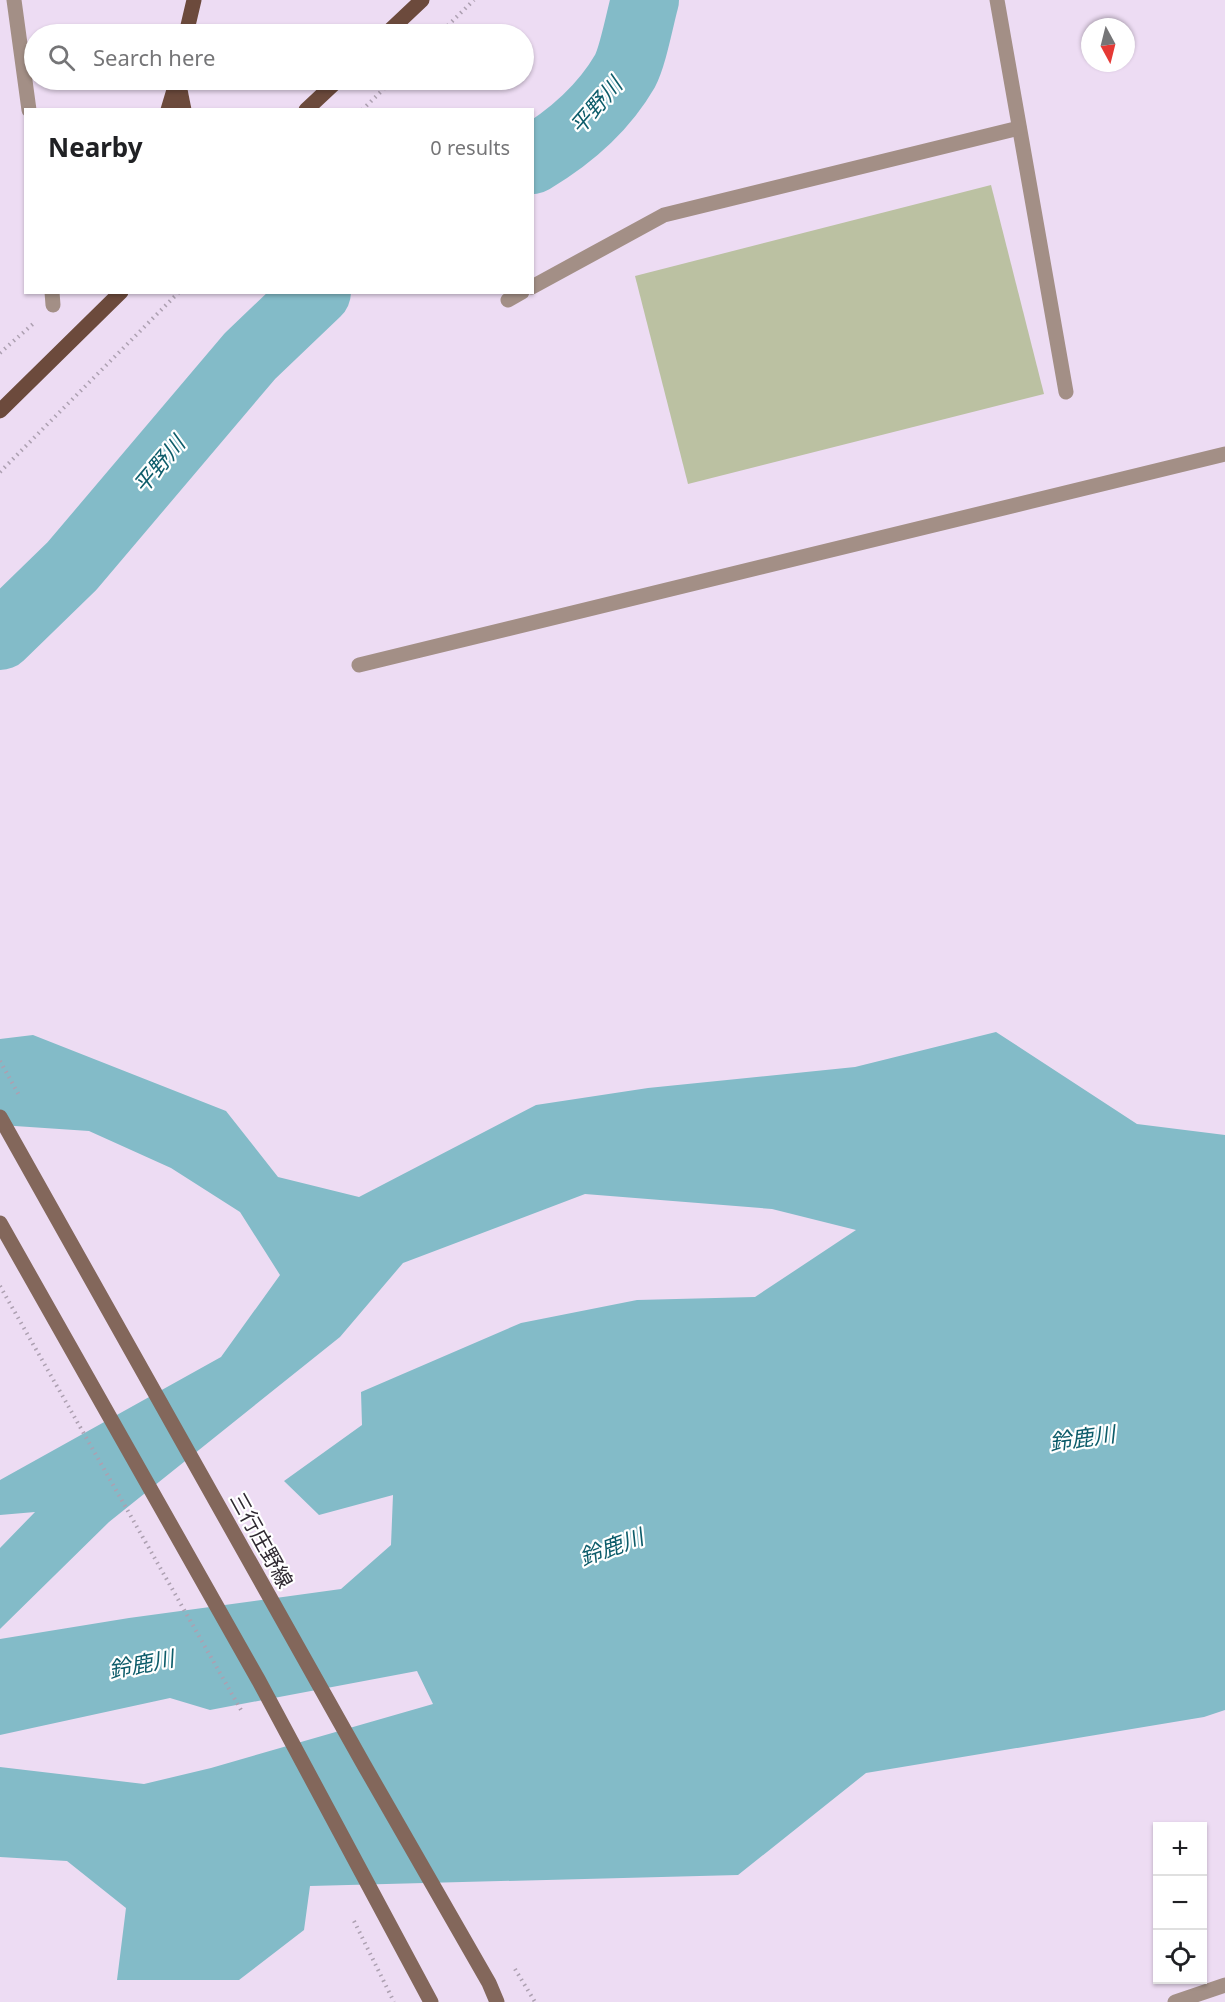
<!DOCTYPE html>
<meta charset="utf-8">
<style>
body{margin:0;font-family:"Noto Sans","Noto Sans JP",sans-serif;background:#f2f2f2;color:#202124}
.controls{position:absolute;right:18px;bottom:18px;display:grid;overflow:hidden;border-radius:0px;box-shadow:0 2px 4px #0004}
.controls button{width:54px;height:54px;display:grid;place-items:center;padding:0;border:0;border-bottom:2px solid #e0e0e0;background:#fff;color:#202124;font:30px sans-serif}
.compass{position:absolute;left:1081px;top:18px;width:54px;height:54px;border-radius:50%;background:#fff;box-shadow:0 2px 4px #0004;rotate:173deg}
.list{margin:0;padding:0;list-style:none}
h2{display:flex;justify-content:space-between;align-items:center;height:78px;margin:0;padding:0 24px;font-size:26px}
h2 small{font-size:20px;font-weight:400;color:#757577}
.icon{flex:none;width:33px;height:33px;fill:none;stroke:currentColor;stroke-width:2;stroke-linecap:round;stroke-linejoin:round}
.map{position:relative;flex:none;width:1225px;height:2002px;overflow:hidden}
.search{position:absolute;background:#fff;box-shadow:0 2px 4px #0004;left:24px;top:24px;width:510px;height:66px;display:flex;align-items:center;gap:15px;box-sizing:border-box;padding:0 21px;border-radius:33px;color:#757577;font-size:22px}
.panel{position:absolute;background:#fff;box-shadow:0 2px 4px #0004;left:24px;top:108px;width:510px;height:186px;border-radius:0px}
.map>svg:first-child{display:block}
</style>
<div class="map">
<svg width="1225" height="2002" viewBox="0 0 1225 2002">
<rect width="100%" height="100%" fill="#eddcf3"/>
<polygon fill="#bbc1a2" points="991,185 1044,394 688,484 635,276"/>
<polygon fill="#83bbc8" points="996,1032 1137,1124 1225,1135 1225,1710 1204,1717 866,1773 738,1875 310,1886 304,1930 239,1980 117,1980 126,1908 67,1861 0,1857 0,1767 144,1784 211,1768 433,1704 417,1671 210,1710 170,1698 0,1735 0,1639 129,1618 341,1589 391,1545 393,1495 319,1515 284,1481 362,1425 361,1392 521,1323 637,1300 755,1297 856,1230 772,1209 585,1194 403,1263 340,1337 109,1522 0,1629 0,1548 35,1512 0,1515 0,1480 221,1357 280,1275 240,1212 171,1168 89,1131 0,1125 0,1039 33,1035 226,1111 278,1177 359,1197 536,1105 648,1088 855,1067"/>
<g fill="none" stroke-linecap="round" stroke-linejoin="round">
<g stroke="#83bbc8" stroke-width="68">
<path d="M532 160C569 138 603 109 625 71 633 56 640 18 645 0"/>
<polyline points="0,636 72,566 250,356 317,292"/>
</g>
<g stroke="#ada0b1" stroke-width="4" stroke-dasharray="1.5 4.5" stroke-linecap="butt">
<polyline points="439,34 474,0"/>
<polyline points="362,110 393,80"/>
<polyline points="0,353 34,323"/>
<polyline points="0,472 179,292"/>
<polyline points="0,1061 20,1097"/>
<polyline points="0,1286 241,1710"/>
<polyline points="354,1921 394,2002"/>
<polyline points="515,1969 535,2002"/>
</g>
<g stroke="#a38f86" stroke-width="15">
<polyline points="14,0 29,110"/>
<polyline points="997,0 1066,392"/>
<polyline points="532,287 664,215 1019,128"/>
<polyline points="52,292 53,305"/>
<polyline points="508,300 522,292"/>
</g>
<g stroke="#a38f86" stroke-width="15">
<polyline points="359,665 1225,454"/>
<polyline points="1175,2002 1225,1985"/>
</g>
<g stroke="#83675b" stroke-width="15">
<polyline points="0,1117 364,1765 489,1983 497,2002"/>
<polyline points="0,1223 259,1681 431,2002"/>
</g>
<g stroke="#6c4a3c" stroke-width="15">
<polyline points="186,34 194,0"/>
<polyline points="386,34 422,0"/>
<polyline points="178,80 184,110"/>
<polyline points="168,110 177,80"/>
<polyline points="306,110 338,80"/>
<polyline points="0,411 121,292"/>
</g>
</g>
<g text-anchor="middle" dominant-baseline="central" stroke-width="4.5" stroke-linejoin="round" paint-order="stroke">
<g font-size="21" fill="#2f2931" stroke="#fff">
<text transform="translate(262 1540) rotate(61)">三行庄野線</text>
</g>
<g font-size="22" font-style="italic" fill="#0d5c6a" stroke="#fff">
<text transform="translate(595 105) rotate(-49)">平野川</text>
<text transform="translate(158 464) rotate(-50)">平野川</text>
<text transform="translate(1082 1437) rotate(-8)">鈴鹿川</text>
<text transform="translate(611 1546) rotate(-20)">鈴鹿川</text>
<text transform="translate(141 1663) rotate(-11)">鈴鹿川</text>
</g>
</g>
</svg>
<div class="controls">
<button>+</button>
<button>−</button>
<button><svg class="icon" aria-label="locate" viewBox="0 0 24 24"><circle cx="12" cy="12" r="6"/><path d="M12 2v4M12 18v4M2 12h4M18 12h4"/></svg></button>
</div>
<svg class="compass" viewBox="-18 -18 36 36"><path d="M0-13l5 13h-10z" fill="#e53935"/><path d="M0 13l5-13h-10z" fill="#757577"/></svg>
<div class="search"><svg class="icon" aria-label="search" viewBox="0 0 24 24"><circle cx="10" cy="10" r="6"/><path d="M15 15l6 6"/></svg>Search here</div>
<section class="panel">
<h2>Nearby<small>0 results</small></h2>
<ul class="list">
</ul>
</section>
</div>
